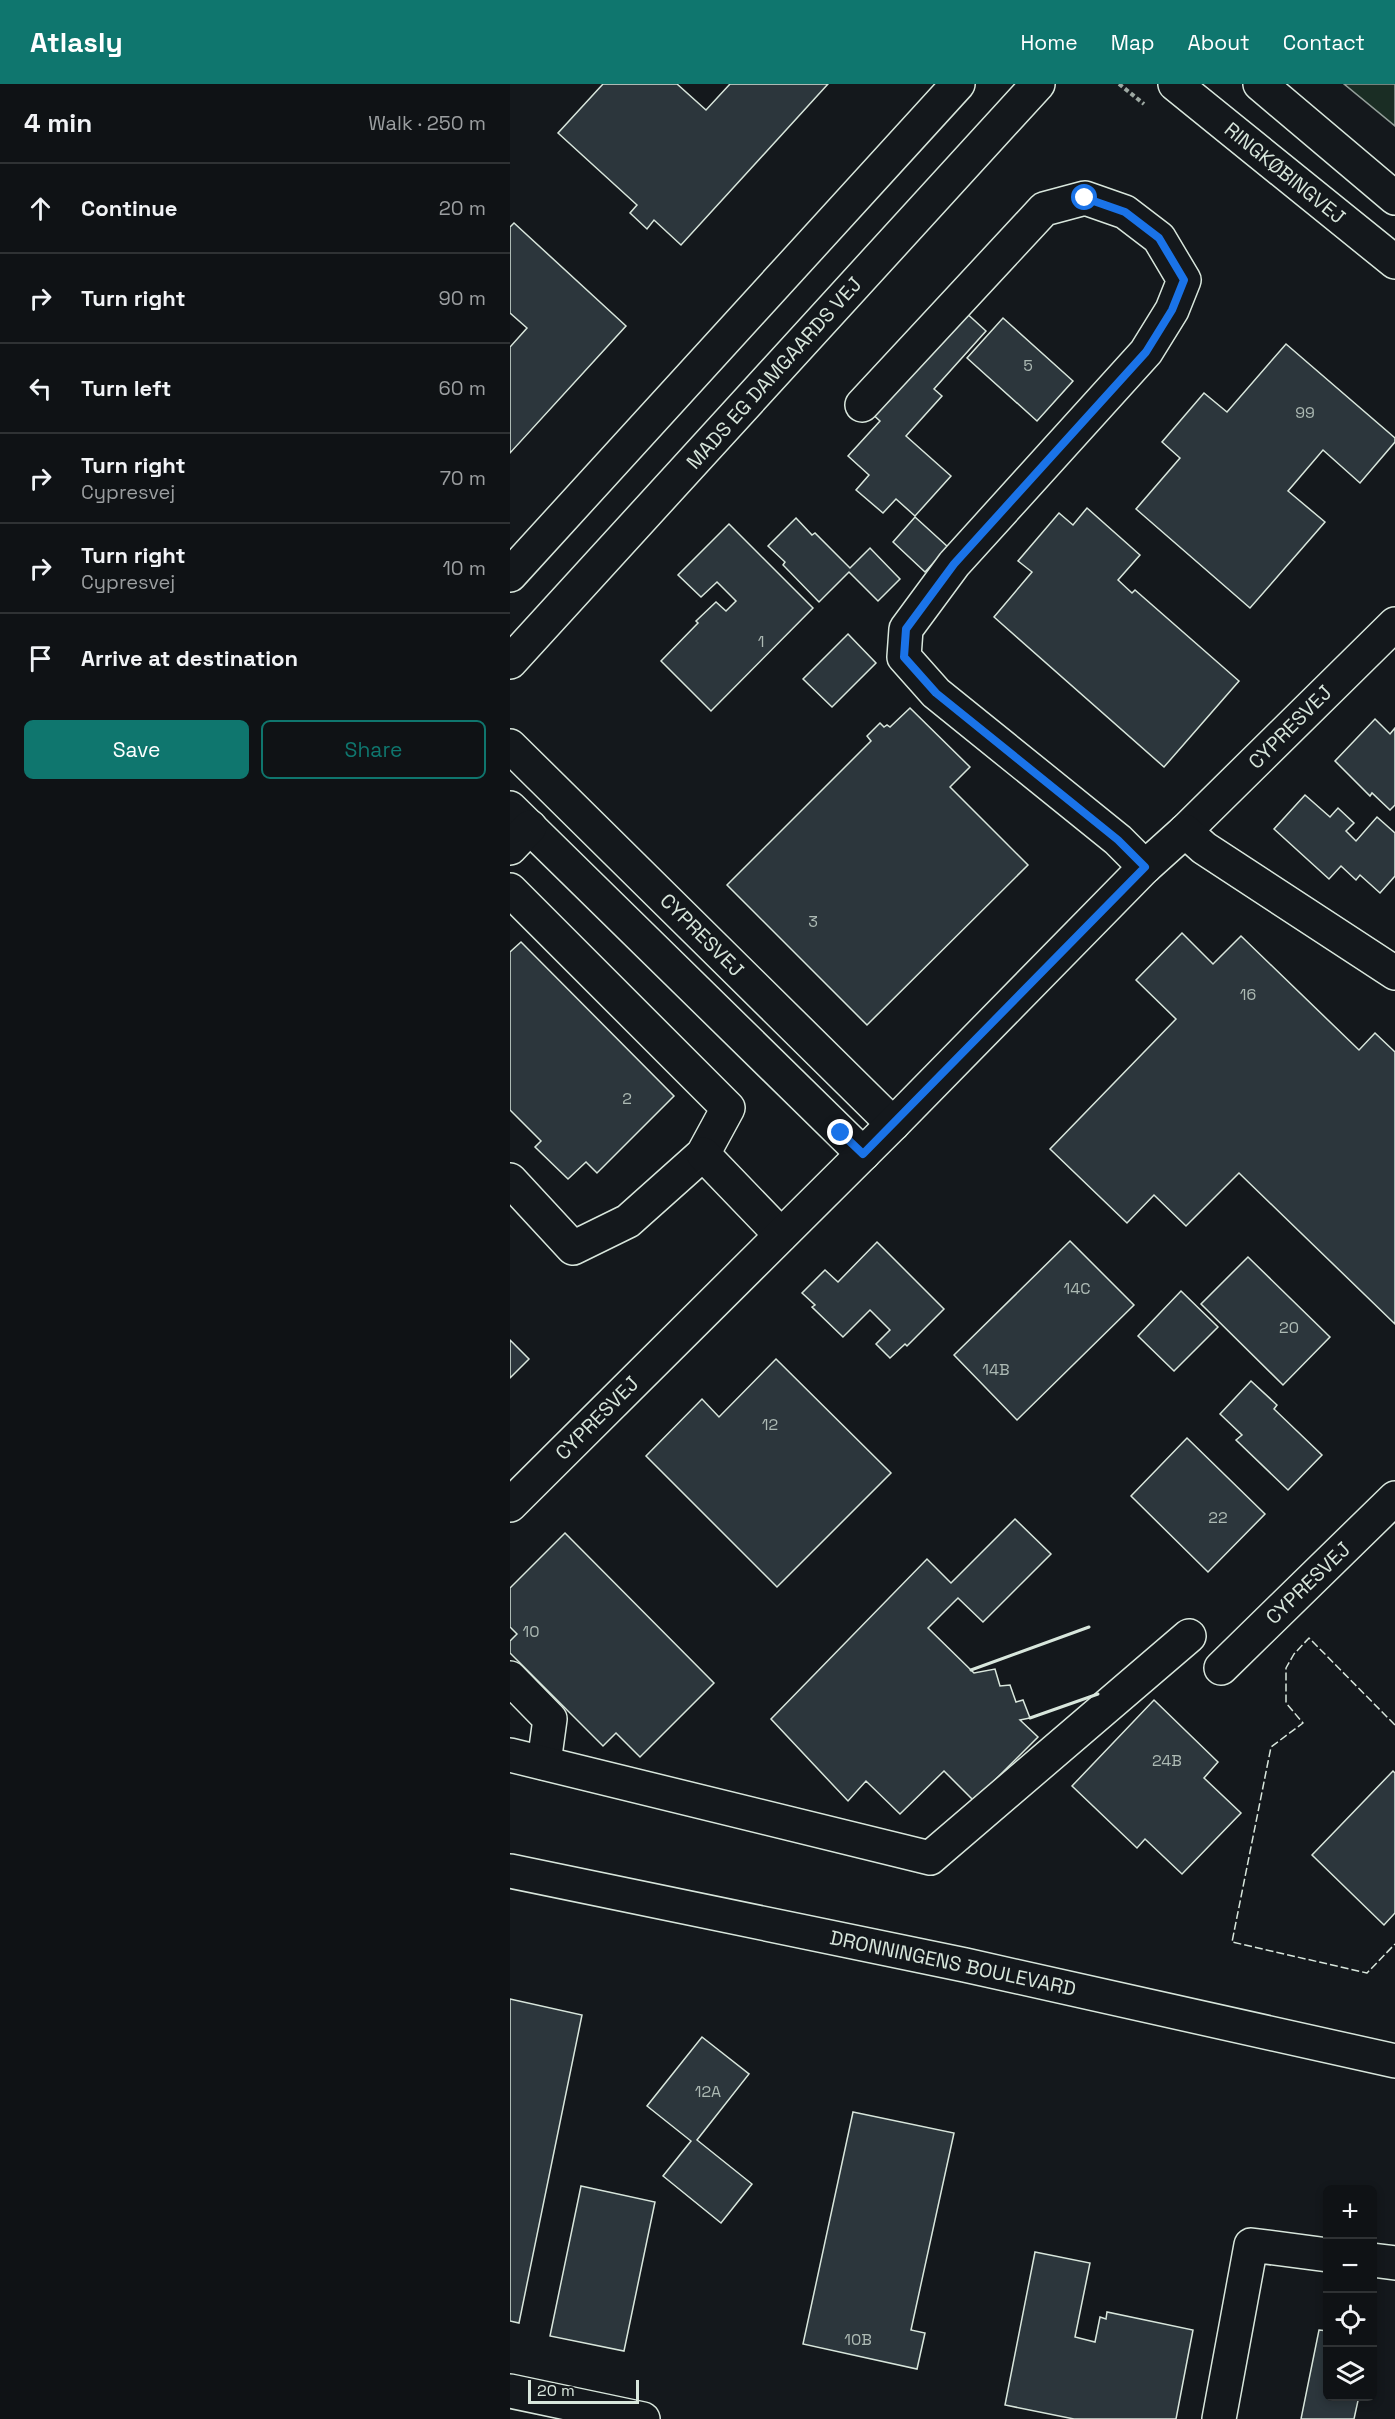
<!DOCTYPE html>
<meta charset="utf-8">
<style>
body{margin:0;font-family:"Space Grotesk",sans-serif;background:#1d2022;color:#f1f3f6}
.controls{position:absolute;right:18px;bottom:18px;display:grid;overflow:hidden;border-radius:9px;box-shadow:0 3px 9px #0003}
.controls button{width:54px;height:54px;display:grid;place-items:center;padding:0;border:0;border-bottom:2px solid #2f3234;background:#0f1215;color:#f1f3f6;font:30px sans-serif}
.scale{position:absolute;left:18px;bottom:15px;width:111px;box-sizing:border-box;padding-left:6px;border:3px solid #d8e6dc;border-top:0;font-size:16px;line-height:21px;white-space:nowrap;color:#d8e6dc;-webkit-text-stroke:4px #14181c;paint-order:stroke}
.stop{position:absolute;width:18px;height:18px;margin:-14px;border:4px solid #1a73e8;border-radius:50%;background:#fff}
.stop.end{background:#1a73e8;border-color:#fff;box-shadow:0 2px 6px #0008}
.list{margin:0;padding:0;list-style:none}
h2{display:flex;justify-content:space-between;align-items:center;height:78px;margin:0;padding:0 24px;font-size:26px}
h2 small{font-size:20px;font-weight:400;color:#9b9ea0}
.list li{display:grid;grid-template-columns:39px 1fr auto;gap:18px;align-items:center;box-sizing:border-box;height:90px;padding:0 24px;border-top:2px solid #2f3234}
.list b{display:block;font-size:22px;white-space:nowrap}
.list p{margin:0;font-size:20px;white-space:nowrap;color:#9b9ea0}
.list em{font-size:20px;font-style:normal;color:#9b9ea0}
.actions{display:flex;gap:12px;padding:18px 24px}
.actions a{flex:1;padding:14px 0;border:2px solid #0f766e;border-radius:9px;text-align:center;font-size:21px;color:#0f766e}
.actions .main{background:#0f766e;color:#fff}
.icon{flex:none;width:33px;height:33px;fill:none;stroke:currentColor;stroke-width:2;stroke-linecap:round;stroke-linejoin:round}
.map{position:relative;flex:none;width:885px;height:2335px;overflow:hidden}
header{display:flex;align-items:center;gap:36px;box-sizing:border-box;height:84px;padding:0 30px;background:#0f766e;color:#fff}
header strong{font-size:28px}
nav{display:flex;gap:33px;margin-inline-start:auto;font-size:21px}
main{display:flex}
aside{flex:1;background:#0f1215}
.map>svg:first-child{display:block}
</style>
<header>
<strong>Atlasly</strong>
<nav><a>Home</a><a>Map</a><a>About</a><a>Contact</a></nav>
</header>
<main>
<aside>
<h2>4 min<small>Walk · 250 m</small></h2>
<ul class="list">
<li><svg class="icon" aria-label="ahead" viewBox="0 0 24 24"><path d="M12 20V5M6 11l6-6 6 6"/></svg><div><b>Continue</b></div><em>20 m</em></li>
<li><svg class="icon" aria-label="right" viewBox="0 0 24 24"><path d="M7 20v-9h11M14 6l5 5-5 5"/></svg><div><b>Turn right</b></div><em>90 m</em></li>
<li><svg class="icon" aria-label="left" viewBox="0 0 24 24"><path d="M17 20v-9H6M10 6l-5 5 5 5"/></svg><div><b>Turn left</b></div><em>60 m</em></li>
<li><svg class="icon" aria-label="right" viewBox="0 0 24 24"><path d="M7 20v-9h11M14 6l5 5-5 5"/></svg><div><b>Turn right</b><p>Cypresvej</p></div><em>70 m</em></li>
<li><svg class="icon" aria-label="right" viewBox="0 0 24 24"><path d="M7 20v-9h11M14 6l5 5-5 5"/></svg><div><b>Turn right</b><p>Cypresvej</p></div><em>10 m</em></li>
<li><svg class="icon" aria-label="arrive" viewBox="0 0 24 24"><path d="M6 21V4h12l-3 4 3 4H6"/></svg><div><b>Arrive at destination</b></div></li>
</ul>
<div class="actions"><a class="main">Save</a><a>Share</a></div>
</aside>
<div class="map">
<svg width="885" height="2335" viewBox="0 0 885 2335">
<rect width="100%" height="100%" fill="#14181c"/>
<polygon fill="#1a2d24" stroke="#939e99" stroke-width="1.5" points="834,0 885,0 885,42"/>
<g fill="#2c363c" stroke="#d8e6dc" stroke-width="1.5">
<polygon points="93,0 167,0 196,26 220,0 318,0 171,161 144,136 137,145 120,129 127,121 48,49"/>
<polygon points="4,139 116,242 0,369 0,263 17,244 0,229 0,143"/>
<polygon points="453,226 476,247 424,305 432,312 396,352 441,392 405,432 386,415 373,429 346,406 359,391 338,372 370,337 359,327"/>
<polygon points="493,234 563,297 527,337 457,274"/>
<polygon points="776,260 885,354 885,358 850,399 813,366 778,407 815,438 740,524 626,425 670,374 652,358 694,309 717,328"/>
<polygon points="577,424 630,471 608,496 622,509 625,506 729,597 654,683 484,533 522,488 508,477 549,429 563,441"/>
<polygon points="405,433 438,463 415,488 383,458"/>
<polygon points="286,434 302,451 305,449 340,484 360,464 390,495 368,517 339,488 309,518 273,481 275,478 258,462"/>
<polygon points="219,440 303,524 201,627 151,577 188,539 186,537 206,518 216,527 226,517 207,498 191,513 168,491"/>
<polygon points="338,550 366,579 322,623 293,595"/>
<polygon points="400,624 460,683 440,703 518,781 357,941 217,801 361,657 357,652 370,639 374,643 377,641 380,643"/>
<polygon points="865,635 880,650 885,644 885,721 880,726 862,709 860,712 825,677"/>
<polygon points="795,711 820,733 828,724 844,739 836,747 846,757 867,733 885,749 885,792 870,809 850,791 846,796 831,782 819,795 764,745"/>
<polygon points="672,849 703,880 731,852 849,966 865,949 885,968 885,1240 729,1089 676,1142 644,1111 617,1139 540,1065 666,935 626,896"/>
<polygon points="11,858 164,1012 87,1089 76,1078 58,1095 25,1063 31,1057 0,1026 0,868"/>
<polygon points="560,1157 624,1221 507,1336 444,1271"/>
<polygon points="367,1158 434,1225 397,1262 395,1260 380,1274 366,1260 380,1246 360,1226 333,1253 302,1223 305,1221 292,1209 315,1186 328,1198"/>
<polygon points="738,1173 820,1253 773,1301 691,1220"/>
<polygon points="671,1207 708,1243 664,1287 628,1252"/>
<polygon points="0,1256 19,1275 0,1294"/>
<polygon points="266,1275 381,1389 267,1503 136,1372 192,1315 209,1333"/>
<polygon points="741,1297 767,1321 764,1325 812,1371 778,1406 726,1356 732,1351 710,1330"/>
<polygon points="677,1354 755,1430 698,1488 621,1412"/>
<polygon points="505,1435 541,1470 473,1538 448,1514 418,1544 464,1589 485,1585 490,1602 500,1601 506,1618 513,1616 520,1634 510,1636 528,1653 464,1717 434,1687 390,1730 356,1697 338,1717 261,1635 417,1475 441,1499"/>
<polygon points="55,1449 204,1599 130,1673 106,1649 93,1662 0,1569 0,1557 7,1550 0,1543 0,1504"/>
<polygon points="644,1616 708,1678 694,1694 731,1729 672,1790 635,1755 627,1764 562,1702"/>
<polygon points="883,1687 885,1689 885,1829 874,1841 802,1771"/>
<polygon points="0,1915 72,1931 9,2239 0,2237"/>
<polygon points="192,1953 239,1990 187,2056 242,2100 211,2139 153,2092 181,2057 137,2022"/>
<polygon points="343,2028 444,2049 401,2246 415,2249 407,2285 293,2260"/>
<polygon points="71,2102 145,2118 114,2267 40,2252"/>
<polygon points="525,2168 580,2179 565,2253 585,2258 590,2233 596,2235 597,2228 683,2246 666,2335 564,2335 495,2321"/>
<polygon points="809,2246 818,2247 818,2312 849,2312 844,2335 791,2335"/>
</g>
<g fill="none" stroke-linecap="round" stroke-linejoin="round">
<defs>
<g id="minor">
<polyline points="665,0 885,178"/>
<polyline points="750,0 885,114"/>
<polyline points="352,321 534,125 575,114 615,128 649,154 674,196 662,226 636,268 444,480 396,545 394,573 426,609 608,756 635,783"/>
<polyline points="0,491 448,0"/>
<polyline points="0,578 528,0"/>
<polyline points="0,662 383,1040"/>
<polyline points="0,724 353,1070"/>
<polyline points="675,747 885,540"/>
<polyline points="0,764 20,743"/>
<polyline points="0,806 218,1024 193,1070 118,1137 63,1164 0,1096"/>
<polyline points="193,1070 271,1151"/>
<polyline points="0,1421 383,1040 635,783 675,747 694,764 885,889"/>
<polyline points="711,1584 885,1414"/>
<polyline points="0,1594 40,1635 34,1679"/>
<polyline points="0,1671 420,1774 679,1552"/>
<polyline points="862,2176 885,2179"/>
<polyline points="0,2307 133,2335"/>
<polyline points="709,2335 741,2161 818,2171"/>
</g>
<polyline id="major" points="0,1787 455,1881 885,1977"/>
</defs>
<use href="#minor" stroke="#d8e6dc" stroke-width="36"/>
<use href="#major" stroke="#d8e6dc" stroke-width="36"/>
<polyline stroke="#9da8a2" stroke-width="4" stroke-dasharray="4.5 3" stroke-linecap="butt" points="609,0 634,20"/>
<use href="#minor" stroke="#14181c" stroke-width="33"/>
<use href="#major" stroke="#14181c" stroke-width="33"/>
<polyline stroke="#d8e6dc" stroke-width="1.5" stroke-dasharray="8 3" stroke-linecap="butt" points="885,1641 799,1554 784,1570 776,1584 776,1619 793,1639 761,1663 722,1858 857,1889 885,1860"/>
<g stroke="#d8e6dc" stroke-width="3">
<polyline points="461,1586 579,1543"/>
<polyline points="520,1634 588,1610"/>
</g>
</g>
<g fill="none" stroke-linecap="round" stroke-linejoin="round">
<polyline stroke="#1a73e8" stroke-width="8" points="331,1049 353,1070 635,783 608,756 426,609 394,573 396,545 444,480 636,268 662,226 674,196 649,154 615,128 575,114"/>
</g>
<g text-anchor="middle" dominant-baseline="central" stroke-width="4.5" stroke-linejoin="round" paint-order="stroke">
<g font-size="16" fill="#adbab4">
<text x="518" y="281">5</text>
<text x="795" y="328">99</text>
<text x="251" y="557">1</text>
<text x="303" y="837">3</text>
<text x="738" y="910">16</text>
<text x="117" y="1014">2</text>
<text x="567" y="1204">14C</text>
<text x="779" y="1243">20</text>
<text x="486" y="1285">14B</text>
<text x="260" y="1340">12</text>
<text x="708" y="1433">22</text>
<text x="21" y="1547">10</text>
<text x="657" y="1676">24B</text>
<text x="198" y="2007">12A</text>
<text x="348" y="2255">10B</text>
</g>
<g font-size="20" fill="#d8e6dc" stroke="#14181c">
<text transform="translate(775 89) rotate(39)">RINGKØBINGVEJ</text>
<text transform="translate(264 289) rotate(-48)">MADS EG DAMGAARDS VEJ</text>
<text transform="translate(780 643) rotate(-45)">CYPRESVEJ</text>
<text transform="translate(192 851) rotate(45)">CYPRESVEJ</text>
<text transform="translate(87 1334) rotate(-45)">CYPRESVEJ</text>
<text transform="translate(798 1499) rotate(-44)">CYPRESVEJ</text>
<text transform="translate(443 1879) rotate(12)">DRONNINGENS BOULEVARD</text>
</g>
</g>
</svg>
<div class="controls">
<button>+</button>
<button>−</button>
<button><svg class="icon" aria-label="locate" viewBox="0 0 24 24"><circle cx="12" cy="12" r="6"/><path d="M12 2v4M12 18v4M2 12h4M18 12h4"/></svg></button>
<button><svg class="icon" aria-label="layers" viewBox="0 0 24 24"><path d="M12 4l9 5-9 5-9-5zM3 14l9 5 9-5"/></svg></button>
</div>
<div class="scale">20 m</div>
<div class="stop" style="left:575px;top:114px"></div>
<div class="stop end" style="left:331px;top:1049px"></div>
</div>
</main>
